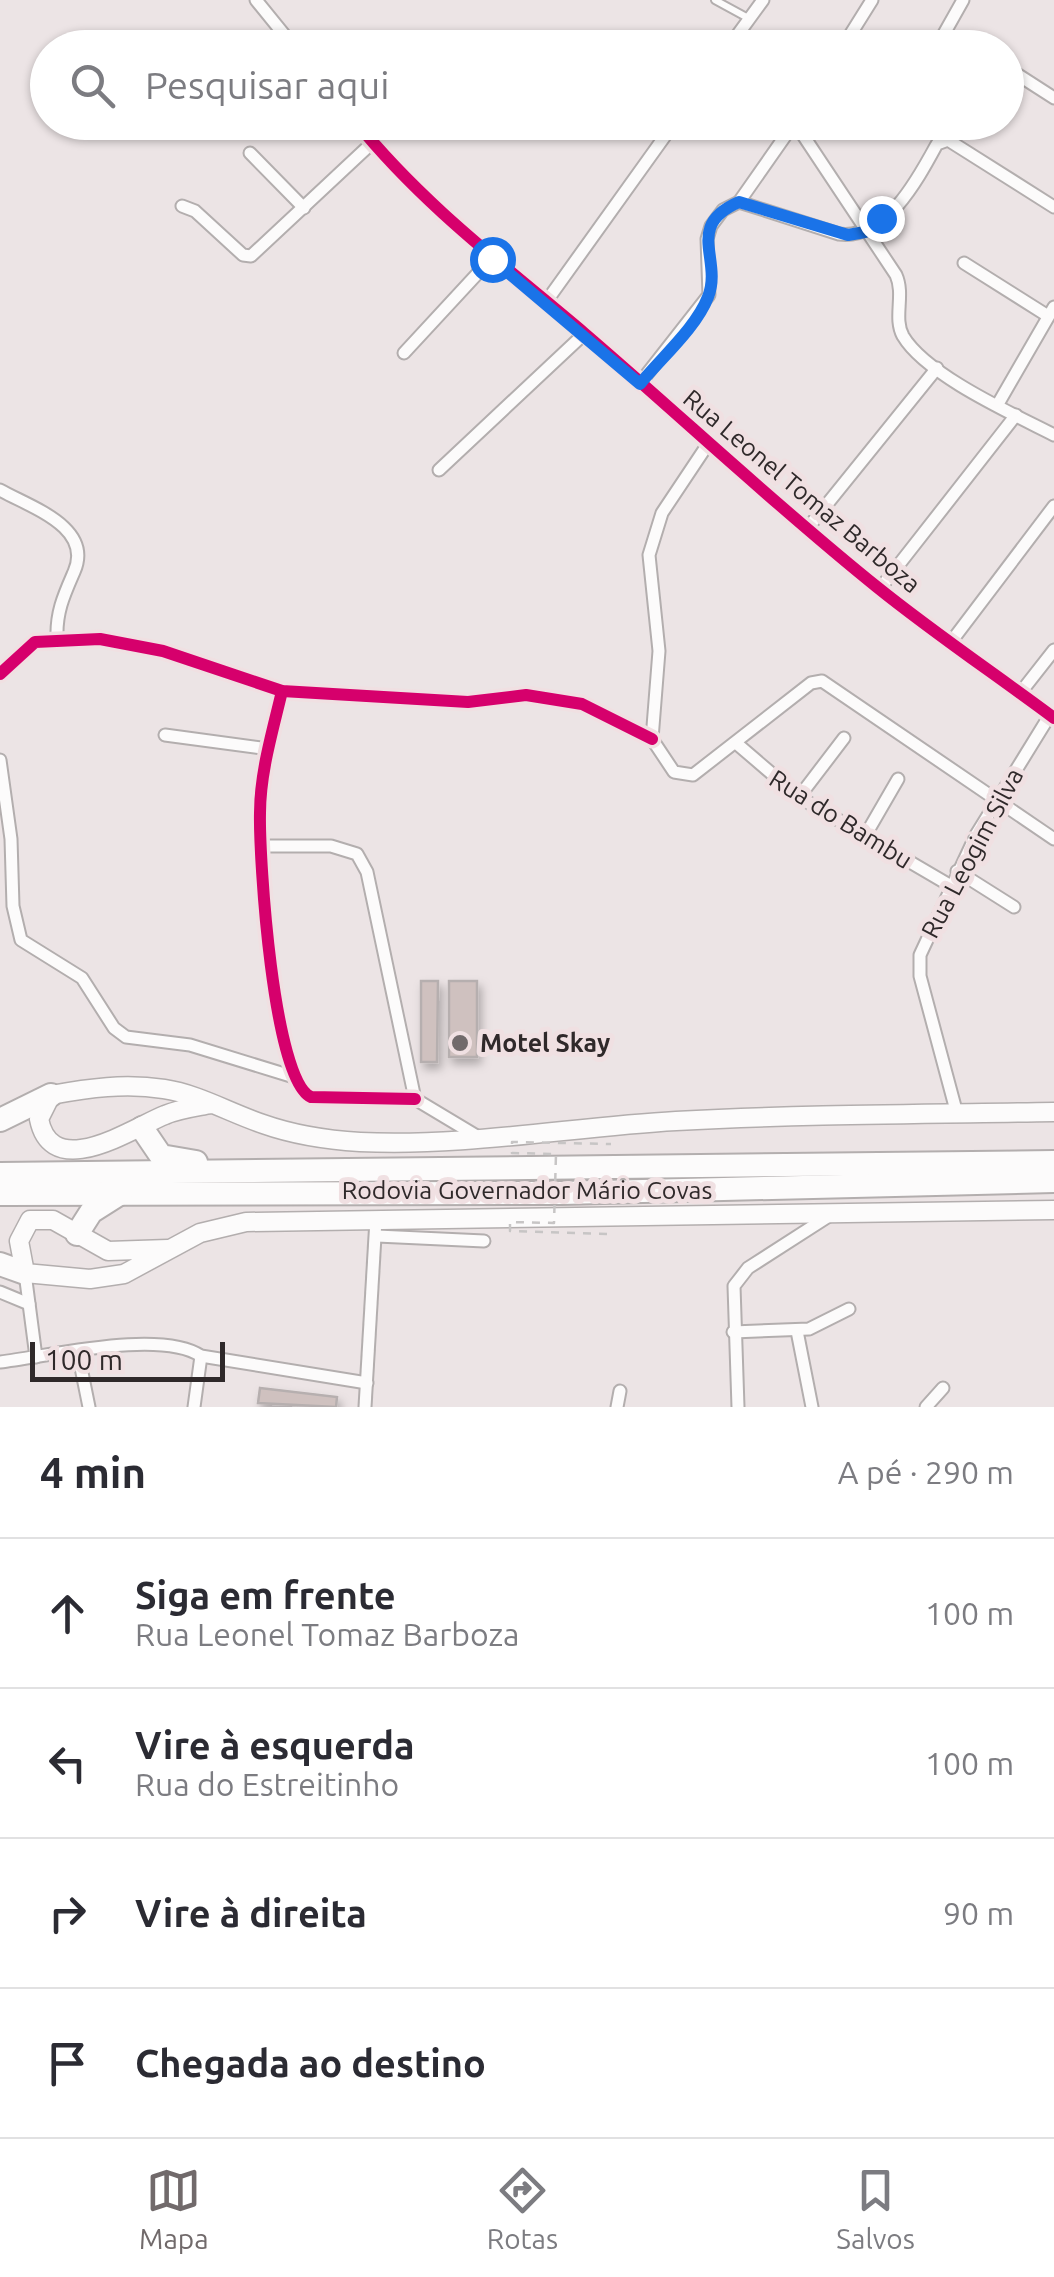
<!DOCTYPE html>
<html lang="pt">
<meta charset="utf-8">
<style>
body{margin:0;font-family:Ubuntu,sans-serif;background:#f7f7f7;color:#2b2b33}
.scale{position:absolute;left:30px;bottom:25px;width:195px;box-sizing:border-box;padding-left:10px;border:5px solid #2f292a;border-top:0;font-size:28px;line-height:35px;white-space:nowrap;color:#2f292a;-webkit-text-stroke:8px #f0e0e2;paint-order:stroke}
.stop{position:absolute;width:30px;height:30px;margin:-22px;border:8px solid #1a73e8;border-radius:50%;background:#fff}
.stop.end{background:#1a73e8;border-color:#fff;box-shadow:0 2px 10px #0008}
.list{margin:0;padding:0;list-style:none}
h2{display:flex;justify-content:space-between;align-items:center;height:130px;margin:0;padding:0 40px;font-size:42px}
h2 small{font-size:32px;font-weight:400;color:#7c7c81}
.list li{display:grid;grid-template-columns:65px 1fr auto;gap:30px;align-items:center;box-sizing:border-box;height:150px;padding:0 40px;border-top:2px solid #e1e1e2}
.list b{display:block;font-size:38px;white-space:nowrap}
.list p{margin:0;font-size:32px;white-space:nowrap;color:#7c7c81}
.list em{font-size:32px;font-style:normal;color:#7c7c81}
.icon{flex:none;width:55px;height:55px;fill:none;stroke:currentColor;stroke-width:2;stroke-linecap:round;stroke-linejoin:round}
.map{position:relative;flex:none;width:1054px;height:1407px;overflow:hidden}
.search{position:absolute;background:#fff;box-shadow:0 2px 8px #0004;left:30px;right:30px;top:30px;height:110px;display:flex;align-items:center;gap:25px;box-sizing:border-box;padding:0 35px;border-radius:55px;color:#7c7c81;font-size:38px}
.sheet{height:730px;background:#fff}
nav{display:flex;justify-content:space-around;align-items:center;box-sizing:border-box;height:140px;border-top:2px solid #e1e1e2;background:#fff;font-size:28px;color:#7c7c81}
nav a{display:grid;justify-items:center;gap:5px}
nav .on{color:#716a6b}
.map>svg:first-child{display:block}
</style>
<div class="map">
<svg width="1054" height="1407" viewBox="0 0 1054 1407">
<defs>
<filter id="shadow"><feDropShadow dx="3.5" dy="6" stdDeviation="5" flood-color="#0004"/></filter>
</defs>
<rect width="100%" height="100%" fill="#ece4e5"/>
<g fill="#cfc1bf" stroke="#b6afaf" stroke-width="2.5" filter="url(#shadow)">
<polygon points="421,981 438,981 437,1062 421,1062"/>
<rect x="449" y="981" width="28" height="76"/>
<polygon points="260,1388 337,1397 336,1407 258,1403"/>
</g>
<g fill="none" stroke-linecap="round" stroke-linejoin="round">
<defs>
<polyline id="lane" points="715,0 748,18"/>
<g id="street">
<polyline points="256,0 295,48"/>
<polyline points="728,48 763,0"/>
<polyline points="842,48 872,0"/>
<polyline points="936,48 963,0"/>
<polyline points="1006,67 1054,98"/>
<path d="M356 122C422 204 505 266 584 333 682 417 776 506 877 587 934 633 995 674 1054 718"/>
<path d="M795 123 896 275C905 295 893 318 903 336 926 375 1013 414 1054 435"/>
<polyline points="250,153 304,208"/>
<path d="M739 202 839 234C886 240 918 179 937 144L948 140 1054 207"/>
<polyline points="182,206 195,211 243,255 251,256 372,143"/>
<polyline points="964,263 1048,316"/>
<polyline points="546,302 675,122"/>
<polyline points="404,353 491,259"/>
<polyline points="640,383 709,295 707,239 711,226 723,210 739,202 795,122"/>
<polyline points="998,404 1054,307"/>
<polyline points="708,444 662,513 649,555 659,651 652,739 674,772 693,775 811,683 822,681 1054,839"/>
<polyline points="439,470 584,334"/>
<path d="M0 490C30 507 94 527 74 572 64 595 56 612 57 638"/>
<polyline points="807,529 937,368"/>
<polyline points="879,590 1016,415"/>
<polyline points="951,642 1054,506"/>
<polyline points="0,674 35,642 100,639 163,651 282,691 468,702 526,695 582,704 652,739"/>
<path d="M282 691C273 730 260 772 260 813 259 858 273 1080 311 1097L415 1099"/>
<polyline points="1021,692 1054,650"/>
<polyline points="165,735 269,749"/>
<polyline points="736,743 799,797 951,886"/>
<polyline points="0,760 11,839 13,906 21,940 82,978 114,1028 126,1037 190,1045 294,1077"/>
<polyline points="799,797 844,738"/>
<polyline points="865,836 898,779"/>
<polyline points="261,846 331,846 357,854 367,872 415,1099 480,1138"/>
<polyline points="957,871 1014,907"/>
<polyline points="957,1114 920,976 920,955 976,835 1050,715"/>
<polyline points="377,1236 484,1241"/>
<polyline points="25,1273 36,1357"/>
<polyline points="0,1292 29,1304"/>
<polyline points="797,1331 812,1407"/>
<polyline points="733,1332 809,1329 849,1309"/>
<polyline points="78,1353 89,1407"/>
<path d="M0 1362C50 1356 161 1329 201 1356L367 1383"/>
<polyline points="194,1407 201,1356"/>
<polyline points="365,1407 376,1219"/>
<polyline points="617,1407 620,1391"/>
<polyline points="738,1407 734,1286 748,1268 832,1214"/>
<polyline points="926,1407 943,1388"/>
</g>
<g id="secondary">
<path d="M211 1104C196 1107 179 1109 165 1115 134 1127 52 1184 39 1119L51 1095C89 1088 125 1083 164 1089 198 1094 230 1113 263 1124 294 1135 327 1140 360 1142 465 1147 571 1127 676 1121 802 1114 928 1114 1054 1112"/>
<polyline points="168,1249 108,1251 53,1220 30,1220 19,1241 25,1273 90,1279 124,1274 200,1233 246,1222 1054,1210"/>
</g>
<g id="highway">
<polyline points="0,1120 51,1095"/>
<polyline points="142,1128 161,1156 196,1162"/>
<polyline points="0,1174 1054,1162"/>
<polyline points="0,1194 562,1193 1054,1181"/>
<polyline points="77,1234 91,1212 121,1193"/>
<polyline points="0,1264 25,1273"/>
</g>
</defs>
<use href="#lane" stroke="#b3aeae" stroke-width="10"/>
<use href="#street" stroke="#b3aeae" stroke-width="15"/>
<use href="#secondary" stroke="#b3aeae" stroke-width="21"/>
<use href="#highway" stroke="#b3aeae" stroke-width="26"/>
<use href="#lane" stroke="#fcfbfb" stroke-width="6"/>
<use href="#street" stroke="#fcfbfb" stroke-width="11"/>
<use href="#secondary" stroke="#fcfbfb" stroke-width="18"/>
<use href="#highway" stroke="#fcfbfb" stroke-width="22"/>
<polyline stroke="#c7c5c5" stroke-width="2.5" stroke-dasharray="8 8" stroke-linecap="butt" points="607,1234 510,1231 510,1222 554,1223 556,1154 512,1153 512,1142 611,1144"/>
<defs>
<g id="cycleway">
<path d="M356 122C422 204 505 266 584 333 682 417 776 506 877 587 934 633 995 674 1054 718"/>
<polyline points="0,674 35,642 100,639 163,651 282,691 468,702 526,695 582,704 652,739"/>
<path d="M282 691C273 730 260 772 260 813 259 858 273 1080 311 1097L415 1099"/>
</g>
</defs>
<use href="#cycleway" stroke="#f0e0e2" stroke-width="19"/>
<use href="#cycleway" stroke="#d6006c" stroke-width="12"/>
</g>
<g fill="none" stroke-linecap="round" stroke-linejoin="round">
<path stroke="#1a73e8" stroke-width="12" d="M492 259 640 384C661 358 696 328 708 297 723 259 684 226 739 202L848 235 865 232 881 218"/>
</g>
<circle fill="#716a6b" stroke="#f0e0e2" stroke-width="4" cx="460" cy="1043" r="10"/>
<g text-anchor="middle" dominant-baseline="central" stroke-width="10" stroke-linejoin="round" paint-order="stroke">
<g font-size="25" fill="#2f292a" stroke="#f0e0e2">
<text transform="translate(802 491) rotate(40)">Rua Leonel Tomaz Barboza</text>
<text transform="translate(841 819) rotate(32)">Rua do Bambu</text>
<text transform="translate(972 853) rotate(-62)">Rua Leogim Silva</text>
<text x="527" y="1190">Rodovia Governador Mário Covas</text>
</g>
<g font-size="25" font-weight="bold" fill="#2f292a" stroke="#f0e0e2" text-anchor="start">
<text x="480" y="1043">Motel Skay</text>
</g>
</g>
</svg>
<div class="scale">100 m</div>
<div class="stop" style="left:492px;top:259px"></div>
<div class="stop end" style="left:881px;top:218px"></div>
<div class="search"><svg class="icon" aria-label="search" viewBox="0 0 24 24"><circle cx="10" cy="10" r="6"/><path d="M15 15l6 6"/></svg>Pesquisar aqui</div>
</div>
<section class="sheet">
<h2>4 min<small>A pé · 290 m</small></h2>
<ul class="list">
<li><svg class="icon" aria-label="ahead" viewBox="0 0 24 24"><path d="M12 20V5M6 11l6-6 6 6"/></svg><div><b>Siga em frente</b><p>Rua Leonel Tomaz Barboza</p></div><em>100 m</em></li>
<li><svg class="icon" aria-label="left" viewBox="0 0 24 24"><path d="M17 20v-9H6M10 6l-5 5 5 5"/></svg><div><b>Vire à esquerda</b><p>Rua do Estreitinho</p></div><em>100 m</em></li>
<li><svg class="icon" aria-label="right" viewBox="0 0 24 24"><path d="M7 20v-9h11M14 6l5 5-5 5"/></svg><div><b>Vire à direita</b></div><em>90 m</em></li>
<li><svg class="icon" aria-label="arrive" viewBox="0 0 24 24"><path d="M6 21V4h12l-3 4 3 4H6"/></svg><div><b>Chegada ao destino</b></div></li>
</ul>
</section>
<nav>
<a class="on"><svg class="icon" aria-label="map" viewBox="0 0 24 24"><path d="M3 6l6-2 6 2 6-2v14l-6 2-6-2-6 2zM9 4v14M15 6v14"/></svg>Mapa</a>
<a><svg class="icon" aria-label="directions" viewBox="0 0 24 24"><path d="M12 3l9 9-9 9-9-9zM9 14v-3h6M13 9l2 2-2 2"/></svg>Rotas</a>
<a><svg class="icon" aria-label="saved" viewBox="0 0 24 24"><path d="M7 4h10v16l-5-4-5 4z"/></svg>Salvos</a>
</nav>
